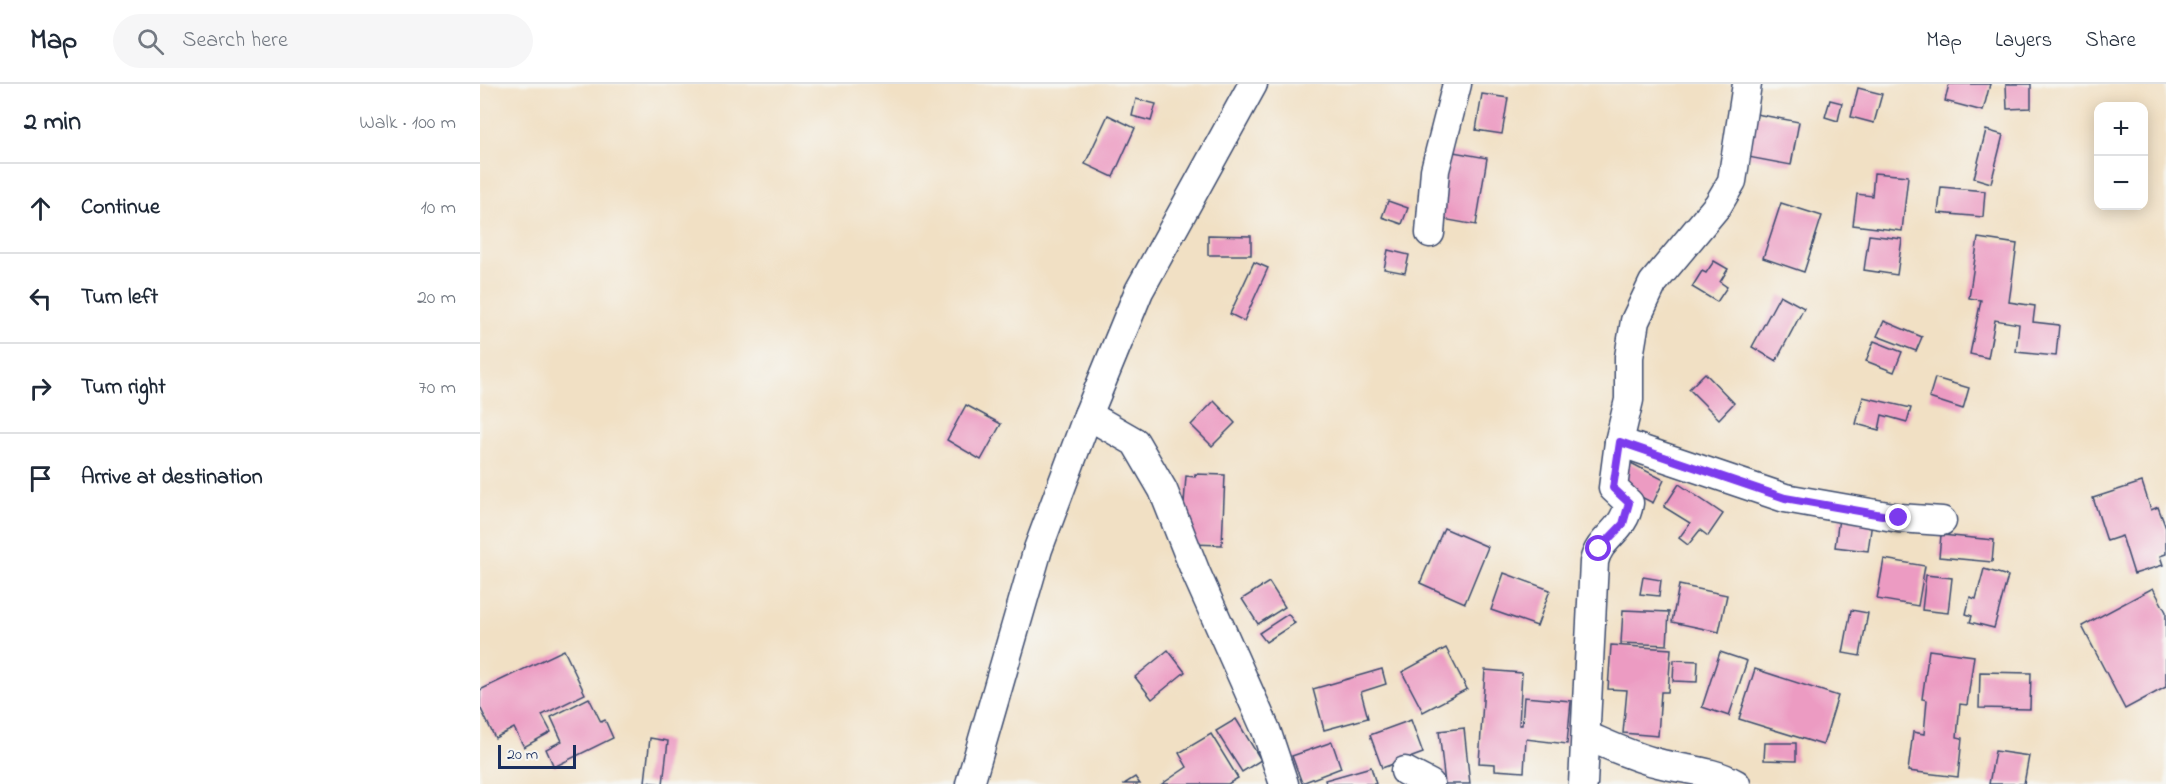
<!DOCTYPE html>
<meta charset="utf-8">
<style>
body{margin:0;font-family:"Indie Flower",sans-serif;background:#f6f6f7;color:#1f2937}
.controls{position:absolute;right:18px;top:18px;display:grid;overflow:hidden;border-radius:12px;box-shadow:0 3px 15px #0003}
.controls button{width:54px;height:54px;display:grid;place-items:center;padding:0;border:0;border-bottom:2px solid #e0e1e3;background:#fff;color:#1f2937;font:30px sans-serif}
.scale{position:absolute;left:18px;bottom:15px;width:78px;box-sizing:border-box;padding-left:6px;border:3px solid #1b2f5e;border-top:0;font-size:16px;line-height:21px;white-space:nowrap;color:#1b2f5e;-webkit-text-stroke:4px #f6f6f2;paint-order:stroke}
.stop{position:absolute;width:18px;height:18px;margin:-14px;border:4px solid #7c3aed;border-radius:50%;background:#fff}
.stop.end{background:#7c3aed;border-color:#fff;box-shadow:0 2px 6px #0008}
.list{margin:0;padding:0;list-style:none}
h2{display:flex;justify-content:space-between;align-items:center;height:78px;margin:0;padding:0 24px;font-size:26px}
h2 small{font-size:20px;font-weight:400;color:#747a83}
.list li{display:grid;grid-template-columns:39px 1fr auto;gap:18px;align-items:center;box-sizing:border-box;height:90px;padding:0 24px;border-top:2px solid #e0e1e3}
.list b{display:block;font-size:22px;white-space:nowrap}
.list em{font-size:20px;font-style:normal;color:#747a83}
.icon{flex:none;width:33px;height:33px;fill:none;stroke:currentColor;stroke-width:2;stroke-linecap:round;stroke-linejoin:round}
.map{position:relative;flex:none;width:1686px;height:700px;overflow:hidden}
header{display:flex;align-items:center;gap:36px;box-sizing:border-box;height:84px;padding:0 30px;background:#fff;border-bottom:2px solid #e0e1e3}
header strong{font-size:28px}
nav{display:flex;gap:33px;margin-inline-start:auto;font-size:21px}
.search{width:420px;height:54px;background:#f6f6f7;display:flex;align-items:center;gap:15px;box-sizing:border-box;padding:0 21px;border-radius:33px;color:#747a83;font-size:22px}
main{display:flex}
aside{flex:1;background:#fff}
.map>svg:first-child{display:block}
</style>
<header>
<strong>Map</strong>
<div class="search"><svg class="icon" aria-label="search" viewBox="0 0 24 24"><circle cx="10" cy="10" r="6"/><path d="M15 15l6 6"/></svg>Search here</div>
<nav><a>Map</a><a>Layers</a><a>Share</a></nav>
</header>
<main>
<aside>
<h2>2 min<small>Walk · 100 m</small></h2>
<ul class="list">
<li><svg class="icon" aria-label="ahead" viewBox="0 0 24 24"><path d="M12 20V5M6 11l6-6 6 6"/></svg><div><b>Continue</b></div><em>10 m</em></li>
<li><svg class="icon" aria-label="left" viewBox="0 0 24 24"><path d="M17 20v-9H6M10 6l-5 5 5 5"/></svg><div><b>Turn left</b></div><em>20 m</em></li>
<li><svg class="icon" aria-label="right" viewBox="0 0 24 24"><path d="M7 20v-9h11M14 6l5 5-5 5"/></svg><div><b>Turn right</b></div><em>70 m</em></li>
<li><svg class="icon" aria-label="arrive" viewBox="0 0 24 24"><path d="M6 21V4h12l-3 4 3 4H6"/></svg><div><b>Arrive at destination</b></div></li>
</ul>
</aside>
<div class="map">
<svg width="1686" height="700" viewBox="0 0 1686 700">
<rect width="100%" height="100%" fill="#f6f6f2"/>
<filter id="ink" filterUnits="userSpaceOnUse"><feTurbulence type="fractalNoise" baseFrequency=".0167" numOctaves="2"/><feDisplacementMap in="SourceGraphic" scale="12" xChannelSelector="R" yChannelSelector="G"/><feConvolveMatrix kernelMatrix="1 2 1 2 8 2 1 2 1" color-interpolation-filters="sRGB"/></filter>
<filter id="wash" filterUnits="userSpaceOnUse"><feTurbulence type="fractalNoise" baseFrequency=".008" numOctaves="4" result="noise"/><feDisplacementMap in="SourceGraphic" scale="24" xChannelSelector="R" yChannelSelector="G"/><feGaussianBlur stdDeviation="1.35" result="paint"/><feColorMatrix in="noise" values="0 0 0 0 0 0 0 0 0 0 0 0 0 0 0 0 0 1.4 0 .05"/><feComposite in="paint" operator="in"/></filter>
<g filter="url(#wash)">
<rect width="100%" height="100%" fill="#f1e0c4"/>
<g id="blocks">
<g fill="#ec9bc2">
<polygon points="1469,0 1510,0 1503,27 1465,17"/>
<polygon points="1526,0 1551,0 1551,24 1527,25"/>
<polygon points="1378,4 1402,10 1394,39 1371,33"/>
<polygon points="1002,10 1028,14 1022,50 996,46"/>
<polygon points="656,15 676,20 671,37 652,32"/>
<polygon points="1350,16 1362,19 1358,37 1345,33"/>
<polygon points="1276,30 1319,38 1311,81 1268,73"/>
<polygon points="628,31 655,44 633,93 605,80"/>
<polygon points="1506,46 1523,51 1511,99 1494,94"/>
<polygon points="968,67 1007,74 996,141 957,134"/>
<polygon points="1394,89 1428,92 1422,147 1373,141 1377,110 1392,112"/>
<polygon points="1461,103 1505,107 1503,133 1458,129"/>
<polygon points="908,117 928,124 922,140 902,133"/>
<polygon points="1301,119 1342,132 1324,188 1283,174"/>
<polygon points="728,151 771,152 771,171 728,171"/>
<polygon points="1389,151 1422,155 1417,191 1384,186"/>
<polygon points="1498,154 1537,160 1529,218 1555,222 1553,238 1579,241 1576,272 1536,268 1539,240 1515,236 1508,274 1490,270 1501,216 1489,214"/>
<polygon points="908,166 929,171 925,189 904,185"/>
<polygon points="1234,177 1248,185 1240,198 1247,203 1237,218 1212,203 1222,187 1226,189"/>
<polygon points="774,178 788,184 764,237 750,230"/>
<polygon points="1300,211 1324,224 1296,277 1272,263"/>
<polygon points="1404,237 1442,253 1436,267 1397,252"/>
<polygon points="1394,257 1422,268 1414,288 1386,277"/>
<polygon points="1225,289 1254,319 1239,335 1209,305"/>
<polygon points="1455,294 1489,304 1483,325 1449,314"/>
<polygon points="1383,313 1431,324 1427,338 1402,331 1399,346 1376,340"/>
<polygon points="734,317 755,339 732,362 711,341"/>
<polygon points="486,321 521,340 501,376 467,356"/>
<polygon points="1147,377 1184,396 1173,419 1136,400"/>
<polygon points="715,390 745,391 742,461 712,460 702,447 706,392 715,393"/>
<polygon points="1662,398 1671,426 1678,423 1686,444 1686,470 1680,472 1683,481 1654,490 1642,452 1627,457 1613,414"/>
<polygon points="1199,400 1243,430 1228,452 1220,446 1208,461 1199,454 1210,439 1184,423"/>
<polygon points="1359,434 1392,438 1388,467 1355,463"/>
<polygon points="964,444 1008,463 985,519 940,499"/>
<polygon points="1461,451 1514,456 1512,478 1459,473"/>
<polygon points="1404,475 1445,482 1438,522 1397,515"/>
<polygon points="1504,485 1528,492 1514,544 1490,538 1492,532 1486,530 1490,513 1496,515"/>
<polygon points="1024,489 1070,506 1057,542 1011,526"/>
<polygon points="1446,491 1472,494 1468,529 1442,526"/>
<polygon points="1163,493 1181,496 1179,512 1160,510"/>
<polygon points="789,498 805,523 778,540 762,515"/>
<polygon points="1199,501 1247,511 1239,548 1192,538"/>
<polygon points="1673,504 1686,528 1686,603 1645,625 1602,542"/>
<polygon points="1143,526 1189,528 1187,561 1141,559"/>
<polygon points="1371,526 1388,529 1380,572 1363,569"/>
<polygon points="808,530 815,539 786,558 779,549"/>
<polygon points="1131,561 1191,565 1188,608 1181,608 1178,652 1143,649 1147,606 1128,605"/>
<polygon points="966,564 987,605 943,628 922,588"/>
<polygon points="84,566 105,610 62,631 71,648 44,663 34,644 15,654 0,623 0,606"/>
<polygon points="688,566 705,588 672,615 655,593"/>
<polygon points="1449,566 1494,572 1487,621 1480,620 1477,653 1482,654 1478,693 1428,687 1433,648 1444,650 1447,616 1442,615"/>
<polygon points="1240,568 1267,577 1249,632 1222,623"/>
<polygon points="1194,576 1218,577 1217,598 1193,597"/>
<polygon points="902,585 906,600 881,608 888,634 844,646 833,605"/>
<polygon points="1275,585 1358,612 1343,661 1259,635"/>
<polygon points="1005,586 1042,589 1039,641 1042,641 1044,613 1091,617 1087,660 1046,655 1044,688 1015,686 1015,680 999,679"/>
<polygon points="1500,588 1551,589 1550,625 1499,624"/>
<polygon points="109,614 121,638 125,636 133,654 74,683 66,665 82,657 71,633"/>
<polygon points="756,635 781,676 762,688 736,647"/>
<polygon points="931,636 943,669 902,684 890,651"/>
<polygon points="984,644 990,700 965,700 959,647"/>
<polygon points="731,650 758,694 748,700 682,700 707,683 699,669"/>
<polygon points="170,654 188,657 183,700 165,698"/>
<polygon points="852,658 861,684 822,699 812,672"/>
<polygon points="1285,659 1316,659 1316,677 1284,676"/>
<polygon points="1515,667 1549,672 1544,700 1509,700"/>
<polygon points="891,683 896,700 846,700 845,696"/>
<polygon points="655,693 660,700 644,700"/>
</g>
</g>
</g>
<g filter="url(#ink)">
<use href="#blocks" fill-opacity="0" stroke="#3b4a6d" stroke-width="1.5"/>
<g fill="none" stroke-linecap="round" stroke-linejoin="round">
<defs>
<g id="street">
<polyline points="950,149 955,86 977,0"/>
<polyline points="608,331 655,358 683,406 716,489 786,646 804,700"/>
<polyline points="1139,358 1305,414 1419,434 1462,437"/>
<path d="M1107 652C1130 662 1153 673 1178 679 1204 686 1232 686 1256 700"/>
<polyline points="925,687 950,700"/>
<polyline points="490,700 558,465 608,331 659,207 773,0"/>
<path d="M1103 700 1114 478C1119 453 1145 447 1149 419L1133 404 1139 358 1149 316V273L1155 237 1173 199 1238 121 1252 97 1267 0"/>
</g>
</defs>
<use href="#street" stroke="#3b4a6d" stroke-width="31"/>
<use href="#street" stroke="#fff" stroke-width="28"/>
</g>
</g>
<g fill="none" stroke-linecap="round" stroke-linejoin="round" filter="url(#ink)">
<polyline stroke="#7c3aed" stroke-width="8" points="1119,465 1143,440 1149,419 1133,404 1140,358 1305,414 1419,434"/>
</g>
</svg>
<div class="controls">
<button>+</button>
<button>−</button>
</div>
<div class="scale">20 m</div>
<div class="stop" style="left:1119px;top:465px"></div>
<div class="stop end" style="left:1419px;top:434px"></div>
</div>
</main>
